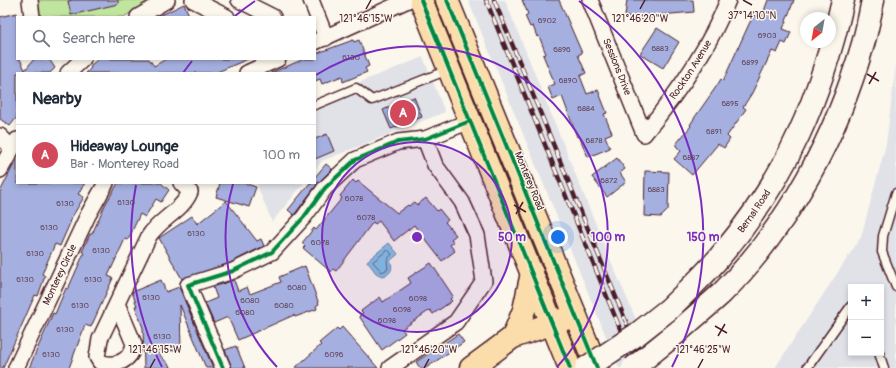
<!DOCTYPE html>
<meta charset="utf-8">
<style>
body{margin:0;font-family:Pangolin,sans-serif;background:#f2f2f3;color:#1f2937}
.controls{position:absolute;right:12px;bottom:12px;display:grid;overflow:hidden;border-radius:0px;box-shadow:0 2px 6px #0003}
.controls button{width:36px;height:36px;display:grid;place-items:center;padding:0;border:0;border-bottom:1px solid #e0e1e3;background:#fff;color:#1f2937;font:20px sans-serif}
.compass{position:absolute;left:800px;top:12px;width:36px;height:36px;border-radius:50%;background:#fff;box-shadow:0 2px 6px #0003;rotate:211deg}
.you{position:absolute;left:558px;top:237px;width:14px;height:14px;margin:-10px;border:3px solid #fff;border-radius:50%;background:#1a73e8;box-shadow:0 0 0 6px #1a73e833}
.badge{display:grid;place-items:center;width:26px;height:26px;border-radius:50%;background:#d1495b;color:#fff;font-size:13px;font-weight:700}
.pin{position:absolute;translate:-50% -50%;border:2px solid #fff;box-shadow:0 1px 4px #0006}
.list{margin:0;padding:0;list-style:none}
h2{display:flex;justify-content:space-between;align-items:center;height:52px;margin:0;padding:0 16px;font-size:17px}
h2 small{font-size:13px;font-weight:400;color:#747a83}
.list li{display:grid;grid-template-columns:26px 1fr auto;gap:12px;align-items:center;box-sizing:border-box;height:60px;padding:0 16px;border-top:1px solid #e0e1e3}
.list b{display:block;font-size:15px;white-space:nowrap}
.list p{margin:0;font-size:13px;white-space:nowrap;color:#747a83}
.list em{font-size:13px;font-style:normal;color:#747a83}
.icon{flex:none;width:22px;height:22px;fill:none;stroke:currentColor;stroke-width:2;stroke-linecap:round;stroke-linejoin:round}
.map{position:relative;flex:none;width:896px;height:368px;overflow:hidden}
.search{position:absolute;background:#fff;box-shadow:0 2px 6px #0003;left:16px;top:16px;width:300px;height:44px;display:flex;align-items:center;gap:10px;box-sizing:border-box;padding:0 14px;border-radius:0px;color:#747a83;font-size:15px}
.panel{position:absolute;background:#fff;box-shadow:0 2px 6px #0003;left:16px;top:72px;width:300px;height:112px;border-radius:0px}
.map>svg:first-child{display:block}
</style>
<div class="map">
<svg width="896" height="368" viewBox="0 0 896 368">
<rect width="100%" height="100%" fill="#fbf7ec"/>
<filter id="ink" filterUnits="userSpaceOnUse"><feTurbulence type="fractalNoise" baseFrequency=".025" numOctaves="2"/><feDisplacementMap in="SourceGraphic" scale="8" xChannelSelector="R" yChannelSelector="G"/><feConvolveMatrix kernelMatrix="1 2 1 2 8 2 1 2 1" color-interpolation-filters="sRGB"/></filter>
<g filter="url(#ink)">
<g fill="#e1e2e8" fill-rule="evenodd">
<polygon points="468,0 505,0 607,252 657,368 619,368"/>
<polygon points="423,57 445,112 322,161 315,170 315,100"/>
<path d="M896 64V368H775L861 237 886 144ZM851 287H881V353H851Z"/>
<polygon points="256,183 304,183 272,222"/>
</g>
<polygon fill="#c0e59f" stroke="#858265" points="34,0 150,0 124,17 38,17"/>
<path fill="#82c5e3" stroke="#6c8399" d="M389 243 398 254 390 261C394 268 391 275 382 276L376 273 367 261Z"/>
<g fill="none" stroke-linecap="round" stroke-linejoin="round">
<polygon stroke="#606175" stroke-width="1" points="388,250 392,254 387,260 388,269 382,272 373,262"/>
</g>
<g fill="#a5b0e0" stroke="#4a1f2b">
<polygon points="73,0 118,0 118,4 71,15 68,1"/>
<polygon points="522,0 559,0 582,53 578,55 586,73 580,76 587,94 598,90 607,113 604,114 612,133 605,136 610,148 588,157 579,136 577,137 562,96 553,100 548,87 555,84 543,55 546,54 539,36 537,37 533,26 530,27 525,16 528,14"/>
<polygon points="627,0 693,0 694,12 660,15 664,17 636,20 636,18 625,16"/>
<polygon points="768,0 794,0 783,29 791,32 786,44 782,42 777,53 772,51 752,93 743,107 746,109 727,136 730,139 724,148 718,144 692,175 674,159 681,151 676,146 676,144 691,126 690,125 695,117 716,87 721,79 723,81 749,24 754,15 761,19"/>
<polygon points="184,4 190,17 157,17"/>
<polygon points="17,13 17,59 20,59 25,70 34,59 49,59 55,68 50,73 17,73 17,117 10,126 0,119 0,17"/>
<polygon points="657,28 679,42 663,68 640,54"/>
<polygon points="353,40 354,42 359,40 369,66 365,68 367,72 343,82 342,76 322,84 320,79 315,81 315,73 271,73 304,59 315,59 315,54"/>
<polygon points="98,59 149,59 154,66 166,59 248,59 215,73 86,73 91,68 90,66"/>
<polygon points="414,97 422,117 391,129 383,110"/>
<polygon points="327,134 334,151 315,159 315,139"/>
<polygon points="17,158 17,183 85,183 78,194 84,197 69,222 70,223 60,246 55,244 42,274 45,276 38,296 35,295 3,368 0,368 0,192"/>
<polygon points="617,158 625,169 620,173 626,182 607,197 592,177"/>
<polygon points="326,164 332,169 318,183 294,215 288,210 310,183 315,183 315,177"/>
<polygon points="645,171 669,172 668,210 661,217 644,216"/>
<polygon points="353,180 356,183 358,181 397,213 408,205 409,206 414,202 417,205 426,198 437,211 439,209 448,220 445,222 456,235 451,239 454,242 450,245 455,251 442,261 414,225 394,241 379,221 375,224 373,222 336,271 333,269 331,272 303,248 305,246 302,243 314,228 316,230 342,198 340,196"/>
<polygon points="118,183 161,183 169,190 161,202 156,199 145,217 140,214 128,240 125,239 108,276 113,278 91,327 85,325 69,368 29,368 53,313 55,314 66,288 68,289 84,253 82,252 90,234 92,234 105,205"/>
<polygon points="220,183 244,183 256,187 249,207 216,197"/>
<polygon points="226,201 257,241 261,239 264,246 230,263 182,279 159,238 192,216 197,224"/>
<polygon points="431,263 453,296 450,299 452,301 433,314 430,310 402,329 405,333 382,350 359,316 363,313 361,311 380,297 383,302 411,283 408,278"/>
<polygon points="305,266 319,304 316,306 317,309 295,317 294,315 238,340 228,317 214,323 205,303 217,298 213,287 234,280 238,291 247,287 250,294 281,282 279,277"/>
<polygon points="161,280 166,292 179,287 213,368 206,368 180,305 181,351 155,350 172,368 144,368 143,328 135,306 137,306 132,292"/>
<polygon points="342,327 378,368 295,368 321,345 319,343 337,328 339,330"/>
<polygon points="458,334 464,342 426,368 420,368 416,362"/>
<polygon points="236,346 245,368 232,368 225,350"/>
</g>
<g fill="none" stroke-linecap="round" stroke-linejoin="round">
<defs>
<g id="service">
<polyline points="315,105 356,88 372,100 448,70"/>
<polyline points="896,193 883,236 882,252 896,287"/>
<polyline points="879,353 884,368"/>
<polyline points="807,368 851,306"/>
</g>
<g id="minor">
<polyline points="30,0 32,17"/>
<polyline points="193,0 227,17"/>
<polyline points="239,0 273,17"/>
<polyline points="311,0 326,38"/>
<path id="s1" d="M590 0 644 134C678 93 709 49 728 0"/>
<polyline points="138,17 167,0"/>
<polyline points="315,42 408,0"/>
<polyline points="68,73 83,59"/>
<polyline points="247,73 278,59"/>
<polyline points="0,136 12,148"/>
<polyline points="0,170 17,140"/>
<path d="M118 306 134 344C131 361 115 368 100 362L97 357 100 339 149 236C160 219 182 211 190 192L181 183"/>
<path id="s2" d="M16 368 88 215 106 183"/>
<polyline points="223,368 188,285 233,271 272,252 304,217 325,188 355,160 398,142 425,139 470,121"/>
<polyline points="390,368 456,322 484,281 477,235 462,202 435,165 425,139"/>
</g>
<g id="secondary">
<path id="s3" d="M669 309C687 291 706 274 722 254 787 177 821 97 843 0"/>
<path d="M679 331C693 318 708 306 722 293 789 226 837 135 863 44 867 30 870 15 873 0"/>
</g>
<g id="primary">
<polyline points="421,0 570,368"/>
<polyline points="447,0 597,368"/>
<polyline points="513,337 524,310 532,273"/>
<polyline points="471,368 513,337 565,319"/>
</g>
</defs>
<use href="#service" stroke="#4a1f2b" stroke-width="11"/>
<use href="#minor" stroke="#4a1f2b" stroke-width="18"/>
<use href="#secondary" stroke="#4a1f2b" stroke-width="25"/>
<use href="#primary" stroke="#4a1f2b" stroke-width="25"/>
<use href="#service" stroke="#fbf7ec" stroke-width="8"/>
<use href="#minor" stroke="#fbf7ec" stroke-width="15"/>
<use href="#secondary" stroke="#fbf7ec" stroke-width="22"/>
<use href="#primary" stroke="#faddab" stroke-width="22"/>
<defs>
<g id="rail">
<polyline points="486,0 636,368"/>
<polyline points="494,0 645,368"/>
</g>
</defs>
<use href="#rail" stroke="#4a1f2b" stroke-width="4.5"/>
<use href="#rail" stroke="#fbf7ec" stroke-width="3" stroke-dasharray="9" stroke-linecap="butt"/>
<defs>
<g id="secondary-bridge">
<polyline points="586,368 636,335 669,309"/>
<polyline points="633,368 679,331"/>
</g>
</defs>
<use href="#secondary-bridge" stroke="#4a1f2b" stroke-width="25" stroke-linecap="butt"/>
<use href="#secondary-bridge" stroke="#fbf7ec" stroke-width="22"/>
<defs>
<g id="cycleway">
<polyline points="421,0 570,368"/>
<polyline points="447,0 597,368"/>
<polyline points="223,368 188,285 233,271 272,252 304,217 325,188 355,160 398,142 425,139 470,121"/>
</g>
</defs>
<use href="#cycleway" stroke="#fbf7ec" stroke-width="6"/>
<use href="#cycleway" stroke="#00873e" stroke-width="4"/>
</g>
</g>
<path fill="none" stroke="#4a1f2b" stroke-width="1.5" d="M743 0 752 5M366 9 371 0M640 9 645 0M867 74 879 81M869 84 876 72M514 205 526 212M516 214 523 202M715 326 727 333M718 336 725 324M150 368 155 359M424 368 429 359M698 368 703 359"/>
<circle cx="417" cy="237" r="95" fill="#7b2cbf" fill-opacity=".12"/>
<g fill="none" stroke="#7b2cbf" stroke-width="2">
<circle cx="417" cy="237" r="95"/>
<path d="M277 367A191 191 0 0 1 233 184M316 75A191 191 0 0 1 557 367"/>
<path d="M162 367A286 286 0 0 1 136 185M183 73A286 286 0 0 1 192 61M235 16A286 286 0 0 1 255 1M579 1A286 286 0 0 1 672 367"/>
</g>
<g text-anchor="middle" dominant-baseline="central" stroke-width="3" stroke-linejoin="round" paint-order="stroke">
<g font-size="8" fill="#614358">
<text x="547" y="20">6902</text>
<text x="767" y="35">6903</text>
<text x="660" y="48">6883</text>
<text x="562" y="49">6896</text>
<text x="351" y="57">6130</text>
<text x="750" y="62">6899</text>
<text x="568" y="80">6890</text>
<text x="730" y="103">6895</text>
<text x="586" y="108">6884</text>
<text x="714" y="131">6891</text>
<text x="594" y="140">6878</text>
<text x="691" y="157">6887</text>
<text x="609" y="180">6872</text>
<text x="656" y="189">6883</text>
<text x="354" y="198">6078</text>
<text x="126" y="202">6130</text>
<text x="65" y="203">6130</text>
<text x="366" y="217">6078</text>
<text x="49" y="227">6130</text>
<text x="196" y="233">6130</text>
<text x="320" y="242">6078</text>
<text x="101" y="250">6130</text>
<text x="35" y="253">6130</text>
<text x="25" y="279">6130</text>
<text x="93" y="279">6130</text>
<text x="297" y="287">6080</text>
<text x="151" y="297">6130</text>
<text x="418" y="298">6098</text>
<text x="250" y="300">6080</text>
<text x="80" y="305">6130</text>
<text x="284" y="305">6080</text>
<text x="402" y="309">6098</text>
<text x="245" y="312">6080</text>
<text x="387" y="320">6098</text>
<text x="65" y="329">6130</text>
<text x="162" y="336">6130</text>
<text x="51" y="354">6130</text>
<text x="334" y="354">6096</text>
</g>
<g font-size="10" fill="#4a1f2b" stroke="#fbf7ec">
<text stroke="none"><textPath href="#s1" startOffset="72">Sessions Drive</textPath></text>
<text stroke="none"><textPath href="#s1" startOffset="224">Rockton Avenue</textPath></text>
<text transform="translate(529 181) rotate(68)">Monterey Road</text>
<text stroke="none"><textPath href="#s3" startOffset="130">Bernal Road</textPath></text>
<text stroke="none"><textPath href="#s2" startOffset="103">Monterey Circle</textPath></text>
</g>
</g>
<g font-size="10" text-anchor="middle" fill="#4a1f2b" stroke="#fbf7ec" stroke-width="3" stroke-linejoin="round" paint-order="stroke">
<text x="752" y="19">37°14'10"N</text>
<text x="366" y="22">121°46'15"W</text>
<text x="640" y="22">121°46'20"W</text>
<text x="155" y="353">121°46'15"W</text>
<text x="429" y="353">121°46'20"W</text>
<text x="703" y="353">121°46'25"W</text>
</g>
<circle cx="417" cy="237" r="6" fill="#7b2cbf" stroke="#fbf7ec" stroke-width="2"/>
<g font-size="12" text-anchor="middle" font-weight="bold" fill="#7b2cbf" stroke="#fbf7ec" stroke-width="3" stroke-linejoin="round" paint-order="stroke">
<text x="512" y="241">50 m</text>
<text x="608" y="241">100 m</text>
<text x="703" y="241">150 m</text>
</g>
</svg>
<div class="controls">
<button>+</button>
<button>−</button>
</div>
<svg class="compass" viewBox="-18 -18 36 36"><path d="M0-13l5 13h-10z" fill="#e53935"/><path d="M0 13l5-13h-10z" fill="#747a83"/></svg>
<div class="you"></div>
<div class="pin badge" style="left:403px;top:113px">A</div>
<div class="search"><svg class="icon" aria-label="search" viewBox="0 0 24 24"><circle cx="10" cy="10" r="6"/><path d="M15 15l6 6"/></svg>Search here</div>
<section class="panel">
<h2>Nearby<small></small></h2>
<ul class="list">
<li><span class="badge">A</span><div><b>Hideaway Lounge</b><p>Bar · Monterey Road</p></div><em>100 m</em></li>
</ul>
</section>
</div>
